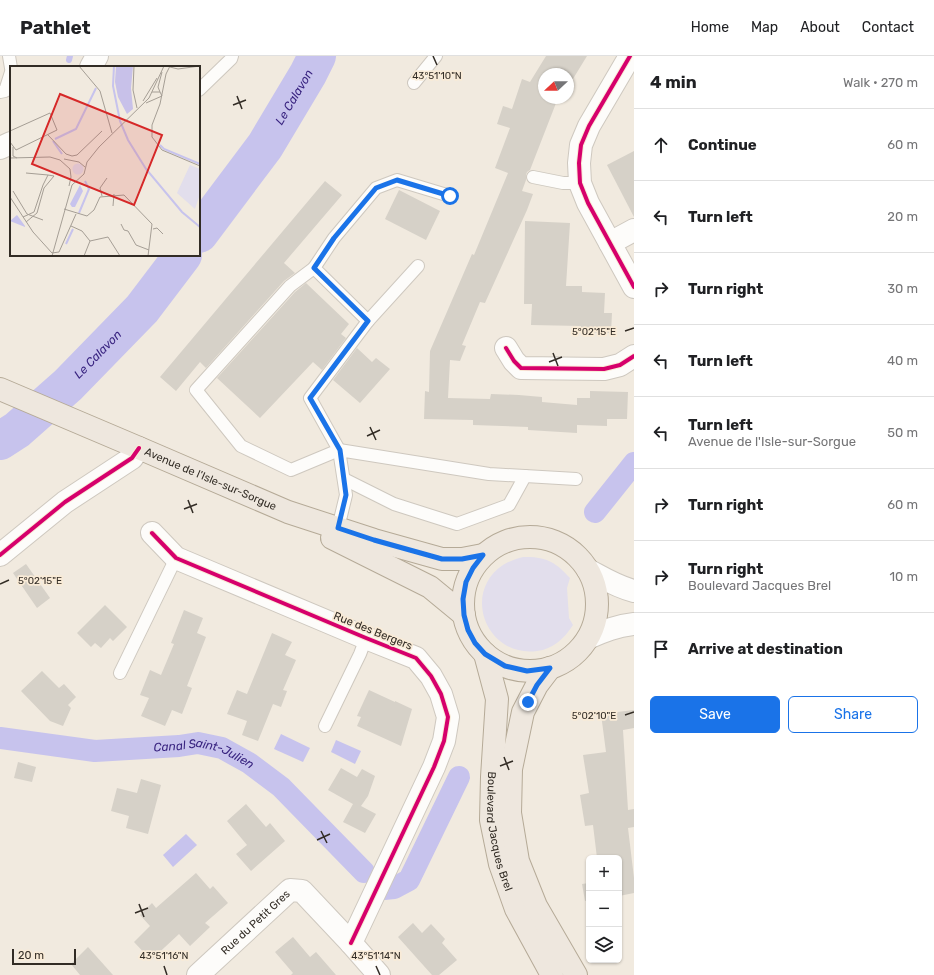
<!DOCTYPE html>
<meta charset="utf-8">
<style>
body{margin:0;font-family:Rubik,sans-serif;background:#f6f6f6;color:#202124}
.controls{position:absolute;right:12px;bottom:12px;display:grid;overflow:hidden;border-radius:6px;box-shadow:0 1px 3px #0004}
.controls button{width:36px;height:36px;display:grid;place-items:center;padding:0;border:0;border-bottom:1px solid #e0e0e0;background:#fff;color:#202124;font:20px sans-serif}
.compass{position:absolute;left:538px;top:12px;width:36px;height:36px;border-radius:50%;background:#fff;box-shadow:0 1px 3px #0004;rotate:248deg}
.scale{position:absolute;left:12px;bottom:10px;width:64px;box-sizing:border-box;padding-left:4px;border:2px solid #322c25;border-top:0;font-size:11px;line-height:14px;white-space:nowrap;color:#322c25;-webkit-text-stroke:3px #f9ebd7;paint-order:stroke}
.stop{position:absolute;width:12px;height:12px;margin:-9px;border:3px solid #1a73e8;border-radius:50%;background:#fff}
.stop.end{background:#1a73e8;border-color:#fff;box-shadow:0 1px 4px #0008}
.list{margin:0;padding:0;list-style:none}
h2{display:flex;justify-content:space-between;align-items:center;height:52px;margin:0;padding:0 16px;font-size:17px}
h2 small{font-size:13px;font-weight:400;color:#757577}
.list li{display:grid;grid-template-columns:26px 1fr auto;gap:12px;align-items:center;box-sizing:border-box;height:72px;padding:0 16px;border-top:1px solid #e0e0e0}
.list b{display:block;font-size:15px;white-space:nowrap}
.list p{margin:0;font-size:13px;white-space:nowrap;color:#757577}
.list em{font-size:13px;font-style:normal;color:#757577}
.actions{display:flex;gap:8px;padding:12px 16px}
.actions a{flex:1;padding:9px 0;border:1px solid #1a73e8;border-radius:6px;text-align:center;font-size:14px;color:#1a73e8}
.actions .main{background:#1a73e8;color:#fff}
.icon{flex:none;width:22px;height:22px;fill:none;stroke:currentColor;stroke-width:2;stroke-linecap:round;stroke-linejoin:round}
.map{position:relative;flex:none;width:634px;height:919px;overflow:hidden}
header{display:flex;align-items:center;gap:24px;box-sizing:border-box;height:56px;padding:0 20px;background:#fff;border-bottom:1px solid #e0e0e0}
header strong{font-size:19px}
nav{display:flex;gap:22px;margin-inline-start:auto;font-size:14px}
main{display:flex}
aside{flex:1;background:#fff}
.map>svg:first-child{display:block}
</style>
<header>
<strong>Pathlet</strong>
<nav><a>Home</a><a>Map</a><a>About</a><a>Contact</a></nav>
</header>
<main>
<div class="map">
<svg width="634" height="919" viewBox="0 0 634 919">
<rect width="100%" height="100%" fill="#f1eadf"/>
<path fill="#e2deec" d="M523 501C545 500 556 506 570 522L567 532 569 562 573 569C564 583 553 593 537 595 487 602 461 537 503 509 509 505 516 503 523 501Z"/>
<g fill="#c7c3ed">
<polygon points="281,678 310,692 303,706 274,693"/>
<polygon points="336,684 361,695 355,708 331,696"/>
<polygon points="186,778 197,789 173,811 163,799"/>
</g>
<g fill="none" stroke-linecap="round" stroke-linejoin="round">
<polyline stroke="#c7c3ed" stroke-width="6" points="69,4 70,0"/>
<g stroke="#c7c3ed" stroke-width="22">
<polyline points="595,456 634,407"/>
<path id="s1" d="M0 682 95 695 179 690 198 687 222 692 249 707 281 731 364 816"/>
<polyline points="384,833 394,832 409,824 459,721"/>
</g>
<g stroke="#c7c3ed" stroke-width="38">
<path id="s2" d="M199 178 265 90 308 18 317 0"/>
<path id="s3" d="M0 385 17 374 68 329 142 253 183 199"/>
</g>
</g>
<g fill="#d6d1c8">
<polygon points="546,0 587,0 568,31 568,18 544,18 544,42 558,42 530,114 527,116 526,119 526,124 522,135 533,138 527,154 485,247 480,246 462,289 466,290 460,305 450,304 448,342 490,343 491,338 519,339 542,341 542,346 577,349 577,342 590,342 590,335 628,336 627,363 607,363 607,370 577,369 577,377 528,374 528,371 473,369 473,364 424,363 425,335 429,336 430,295 472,198 474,199 508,117 495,112 510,72 497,68 503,50 512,53 522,23 530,26"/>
<polygon points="634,95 634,161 607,109"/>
<polygon points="325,125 342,139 284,207 295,217 284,225 206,312 200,306 176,335 160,321"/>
<polygon points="399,134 440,155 426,184 385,163"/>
<polygon points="525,165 570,167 566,230 582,230 582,236 605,237 604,257 612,257 611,277 581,276 581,270 531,269 532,248 524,248"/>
<polygon points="306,227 349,268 341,278 346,282 322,314 313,306 260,362 217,322 295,236"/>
<polygon points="357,292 372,306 376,302 390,313 360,347 333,324"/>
<polygon points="26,508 50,542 37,552 13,517"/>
<polygon points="105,549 127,571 113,585 110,582 101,592 95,587 91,591 77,577"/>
<polygon points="184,554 203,562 197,577 206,581 187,630 192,632 182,658 172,654 165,670 141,660 149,642 140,639 150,614 161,619 174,588 171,587"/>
<polygon points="272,577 292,586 285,599 296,604 283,634 287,635 281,651 273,648 258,685 242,679 247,665 227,658 237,634 247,638"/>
<polygon points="42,615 59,632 64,628 76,641 68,649 71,652 63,670 50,665 21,635"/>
<polygon points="369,634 395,646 395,645 412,653 401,690 357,670 361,661 357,660"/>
<polygon points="634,654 634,672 623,674 628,754 634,753 634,771 628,772 634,822 634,837 619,840 619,802 597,802 593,769 585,770 580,739 589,737 583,699 606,696 601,658"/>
<polygon points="18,706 36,711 32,726 14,722"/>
<polygon points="341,712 357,721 362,713 375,720 368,740 361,750 376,758 365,777 343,766 353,748 328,734"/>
<polygon points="141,723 161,729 148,778 126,772 129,760 111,755 117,732 137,737"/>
<polygon points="246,748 266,771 270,767 285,785 251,815 236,798 247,789 227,765"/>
<polygon points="196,817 210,833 213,830 228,847 205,867 210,871 190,890 179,878 151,904 134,886 150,870 140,859 152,847 156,852"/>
<polygon points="589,827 589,844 585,845 582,828"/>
<polygon points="413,867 422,877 431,868 445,883 442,887 457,904 439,919 432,919 398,881"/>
<polygon points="293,881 310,901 316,896 336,919 291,919 293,917 275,896"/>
<polygon points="88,891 113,919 80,919 71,908"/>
</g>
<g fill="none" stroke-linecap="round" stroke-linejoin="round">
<defs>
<g id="lane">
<polyline points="9,0 11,12"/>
<polyline points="414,27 436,0"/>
<polyline points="199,34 231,3 232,0"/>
<polyline points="0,36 5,35 11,16"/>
<polyline points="533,121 563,127 580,127"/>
<polyline points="314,212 290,230 196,334 241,390 291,414 339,394 310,342 368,265 418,210"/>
<polyline points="368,265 314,212 334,182 376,132 397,124 450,140"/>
<polyline points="344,423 394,448 457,468 509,449 525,420"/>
<polyline points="338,472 346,439 339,394 489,418 576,423"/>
<polyline points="120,617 176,502"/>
<polyline points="325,670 360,598 366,582"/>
</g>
<g id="street">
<polyline points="630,0 589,70 581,89 579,107 580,127 588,147 634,231"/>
<polyline points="91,11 97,0"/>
<polyline points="0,92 11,87"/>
<polyline points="610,187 634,174"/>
<polyline points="506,292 514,305 521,312 604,313 620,309 634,300"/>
<polyline points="152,477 176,502 366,582 416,602 431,620 441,638 448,661 444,685 434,711 351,887"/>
<polyline points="0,499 65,446 132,402 139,392"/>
<path id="s4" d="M198 919 290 834 302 835 351 887 379 919"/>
</g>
<g id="secondary">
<path d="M588 514C603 522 617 531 634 535"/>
<path d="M588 582C604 575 616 570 634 568"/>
</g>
<g id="primary">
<path id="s5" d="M0 333 139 392 288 456 374 484 442 503H462L483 499"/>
<circle cx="530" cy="548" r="67"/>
<polyline points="332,482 430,531 464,559"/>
<path id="s6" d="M485 598 497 643 492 721 491 764 500 808 516 853 552 919"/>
<polyline points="550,612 537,629 523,656 511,713 510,757 518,805 536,850 576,919"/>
</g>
</defs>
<use href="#lane" stroke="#cec8bf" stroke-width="14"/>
<use href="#street" stroke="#cec8bf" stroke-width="24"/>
<use href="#secondary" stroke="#cec8bf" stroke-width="24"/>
<use href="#primary" stroke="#b5aa97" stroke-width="24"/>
<use href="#lane" stroke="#fdfcfa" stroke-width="12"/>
<use href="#street" stroke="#fdfcfa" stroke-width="22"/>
<use href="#secondary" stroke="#fdfcfa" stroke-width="22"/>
<use href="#primary" stroke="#eee7de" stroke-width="22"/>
<defs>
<g id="cycleway">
<polyline points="630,0 589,70 581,89 579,107 580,127 588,147 634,231"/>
<polyline points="506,292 514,305 521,312 604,313 620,309 634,300"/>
<polyline points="152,477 176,502 366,582 416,602 431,620 441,638 448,661 444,685 434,711 351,887"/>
<polyline points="0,499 65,446 132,402 139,392"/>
</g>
</defs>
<use href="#cycleway" stroke="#f9ebd7" stroke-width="6"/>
<use href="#cycleway" stroke="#d6006c" stroke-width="4"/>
</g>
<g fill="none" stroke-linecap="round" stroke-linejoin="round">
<polyline stroke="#1a73e8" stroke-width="5" points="450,140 397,124 376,132 334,182 314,212 368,265 310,342 340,394 346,439 338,472 374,484 442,503 462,503 483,499 473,512 466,526 463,543 464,559 468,574 475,587 485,598 505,610 527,615 550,612 537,629 528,646"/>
</g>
<path fill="none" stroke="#322c25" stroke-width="1.5" d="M433 0 437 9M237 40 242 53M233 49 246 44M625 275 634 272M553 297 558 310M549 306 562 301M370 371 376 384M367 380 380 374M188 444 193 457M184 453 197 448M0 528 9 524M625 659 634 656M504 701 509 714M500 710 513 705M321 775 327 787M317 784 330 778M139 848 144 861M135 857 148 852M164 910 167 919M376 910 380 919"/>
<g text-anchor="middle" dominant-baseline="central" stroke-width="3.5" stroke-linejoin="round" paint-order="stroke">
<g font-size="11" fill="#322c25" stroke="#f9ebd7">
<text stroke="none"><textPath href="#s5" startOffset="229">Avenue de l'Isle-sur-Sorgue</textPath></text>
<text transform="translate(373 575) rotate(22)">Rue des Bergers</text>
<text stroke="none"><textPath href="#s6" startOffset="180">Boulevard Jacques Brel</textPath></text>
<text stroke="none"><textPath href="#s4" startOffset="78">Rue du Petit Gres</textPath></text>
</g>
<g font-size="12" font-style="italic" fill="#392480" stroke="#f9ebd7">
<text stroke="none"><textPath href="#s2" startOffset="167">Le Calavon</textPath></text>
<text stroke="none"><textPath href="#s3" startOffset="131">Le Calavon</textPath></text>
<text stroke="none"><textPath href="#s1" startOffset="207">Canal Saint-Julien</textPath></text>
</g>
</g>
<g transform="translate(10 10)">
<rect width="190" height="190" fill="#f1eadf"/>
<path d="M62.5 103a5.5 5.5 0 1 1 11 0a5.5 5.5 0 1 1-11 0ZM180 99 190 103V128L185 143 167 127Z" fill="#e2deec"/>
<path d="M106 0H123L121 22 123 43 117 48 108 31 105 16Z" fill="#c8c1e9"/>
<path d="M70 119 73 125 65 141H62L60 138ZM7 149 15 160V161L0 155Z" fill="#c7c3ed"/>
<path fill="none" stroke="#c7c3ed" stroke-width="2" d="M104 0 103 20 110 55 118 74 136 103 172 146 190 161M45 73 66 63 86 22M43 75 52 88M150 79 154 83 190 98M69 147 79 123 75 115M56 178 63 163"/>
<path fill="none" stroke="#a59e95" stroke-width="1" d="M69 0 90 25 102 67M124 0 123 24 127 42M160 0 156 8 150 38 142 59V71L152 84 190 100M160 1 168 3 190 0M150 26 148 21 152 6M133 35 147 12M136 37 152 30 150 26H142M0 65 40 47 47 64 6 84 0 76M38 69 56 88 62 90 67 89 92 65M3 81V90L7 92M0 92 40 91 50 94 60 103 61 111 59 120M54 93 69 96 75 101M16 107 38 109M3 125 17 148 33 154M92 130 90 122 97 112M0 131 23 166 42 187M103 140 104 128M54 143 77 150 84 144 90 131 114 129 142 158 138 190M13 151 24 146 33 119 38 109 44 110 34 122 27 147 16 156M111 158 114 164 118 165 126 179 139 184M61 160 72 165 80 175 74 190M143 163 147 162 153 168M80 175 98 171 110 190M42 187 49 186 66 148M42 190 62 119 74 108 77 96 89 81 139 32 154 0"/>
<path fill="#d62828" fill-opacity="0.15" stroke="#d62828" stroke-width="2" d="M50 28 152 69 124 139 22 98Z"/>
<rect width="190" height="190" fill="none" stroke="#322c25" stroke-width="2"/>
</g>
<g font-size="10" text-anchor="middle" fill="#322c25" stroke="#f9ebd7" stroke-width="3.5" stroke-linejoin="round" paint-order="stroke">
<text x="437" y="23">43°51'10"N</text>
<text x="594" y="279">5°02'15"E</text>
<text x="40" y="528">5°02'15"E</text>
<text x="594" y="663">5°02'10"E</text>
<text x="164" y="903">43°51'16"N</text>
<text x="376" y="903">43°51'14"N</text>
</g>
</svg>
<div class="controls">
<button>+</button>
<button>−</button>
<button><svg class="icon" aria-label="layers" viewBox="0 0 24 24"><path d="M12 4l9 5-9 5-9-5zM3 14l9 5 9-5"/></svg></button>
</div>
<svg class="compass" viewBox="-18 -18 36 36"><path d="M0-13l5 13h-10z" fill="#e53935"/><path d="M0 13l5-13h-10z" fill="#757577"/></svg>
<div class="scale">20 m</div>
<div class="stop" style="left:450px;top:140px"></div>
<div class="stop end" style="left:528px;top:646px"></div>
</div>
<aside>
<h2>4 min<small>Walk · 270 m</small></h2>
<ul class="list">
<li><svg class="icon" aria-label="ahead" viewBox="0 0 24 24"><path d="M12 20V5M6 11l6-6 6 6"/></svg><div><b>Continue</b></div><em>60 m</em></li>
<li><svg class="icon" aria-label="left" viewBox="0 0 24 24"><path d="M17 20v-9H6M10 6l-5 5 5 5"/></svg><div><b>Turn left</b></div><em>20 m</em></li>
<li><svg class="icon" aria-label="right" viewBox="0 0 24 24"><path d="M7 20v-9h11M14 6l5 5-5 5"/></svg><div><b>Turn right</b></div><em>30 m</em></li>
<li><svg class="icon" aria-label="left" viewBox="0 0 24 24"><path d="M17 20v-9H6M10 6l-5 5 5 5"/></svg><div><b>Turn left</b></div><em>40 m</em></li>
<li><svg class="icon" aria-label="left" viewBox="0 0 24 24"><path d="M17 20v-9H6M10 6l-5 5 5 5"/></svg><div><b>Turn left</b><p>Avenue de l'Isle-sur-Sorgue</p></div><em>50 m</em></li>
<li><svg class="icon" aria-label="right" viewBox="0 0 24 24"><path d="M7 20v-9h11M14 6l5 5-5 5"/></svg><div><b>Turn right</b></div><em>60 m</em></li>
<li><svg class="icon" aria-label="right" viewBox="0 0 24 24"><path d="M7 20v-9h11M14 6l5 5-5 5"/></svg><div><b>Turn right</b><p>Boulevard Jacques Brel</p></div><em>10 m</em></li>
<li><svg class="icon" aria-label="arrive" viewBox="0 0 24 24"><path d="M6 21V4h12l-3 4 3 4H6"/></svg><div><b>Arrive at destination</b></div></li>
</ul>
<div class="actions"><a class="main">Save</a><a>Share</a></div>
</aside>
</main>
